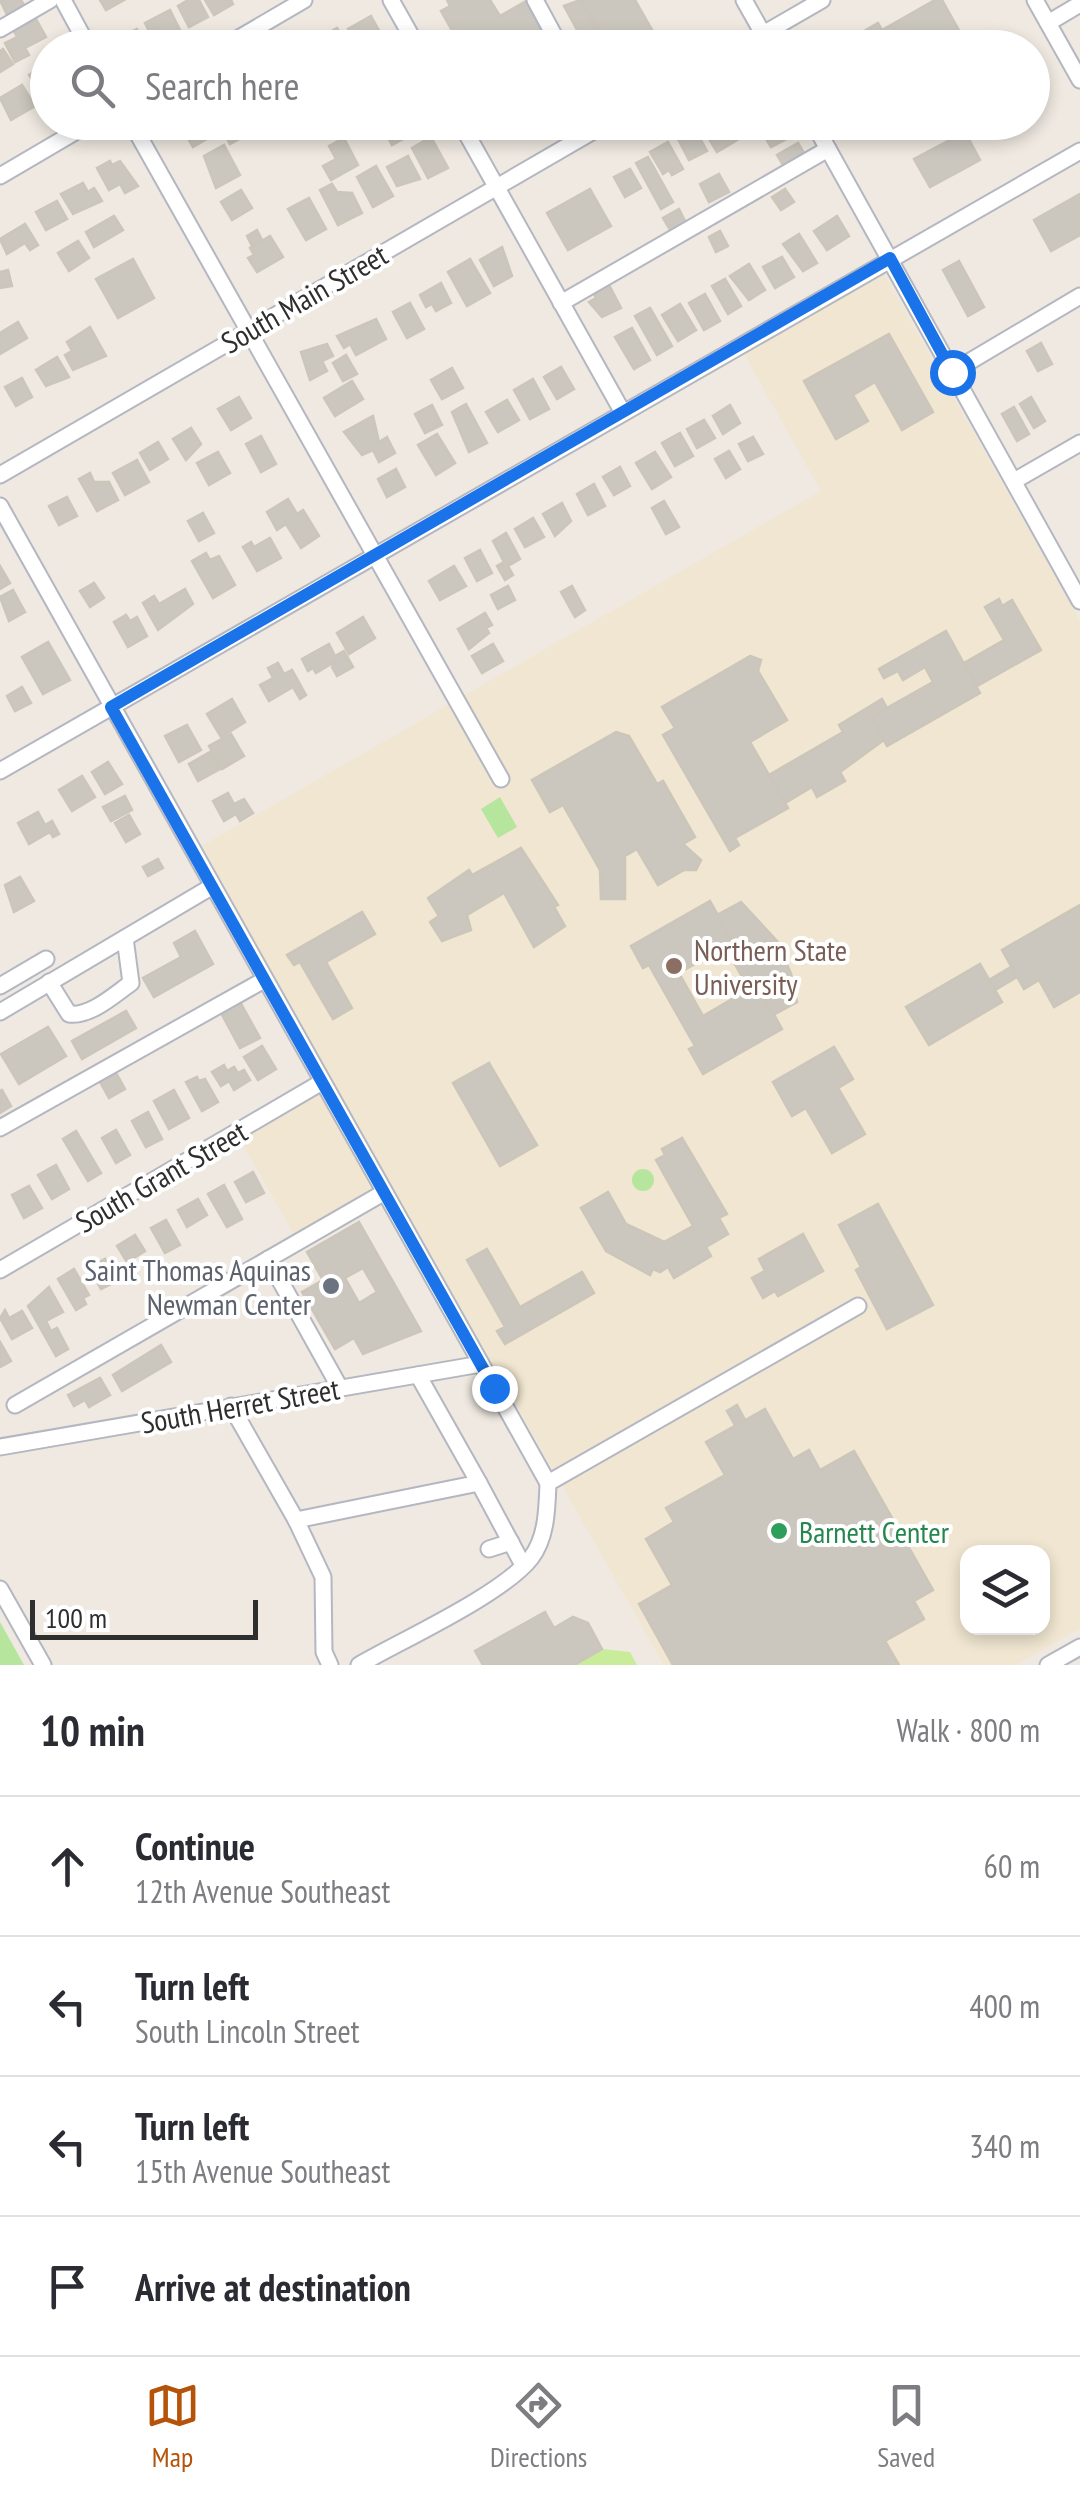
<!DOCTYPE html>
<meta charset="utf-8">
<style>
body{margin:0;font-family:"PT Sans Narrow",sans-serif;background:#f2f2f3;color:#2b2b33}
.controls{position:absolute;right:30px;bottom:30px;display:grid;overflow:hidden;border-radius:20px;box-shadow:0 5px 15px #0003}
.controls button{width:90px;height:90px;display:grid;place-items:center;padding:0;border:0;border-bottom:2px solid #e1e1e2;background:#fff;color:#2b2b33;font:50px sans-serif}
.scale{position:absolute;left:30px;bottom:25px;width:228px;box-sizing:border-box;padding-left:10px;border:5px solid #2e2e2e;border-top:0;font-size:28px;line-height:35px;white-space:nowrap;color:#2e2e2e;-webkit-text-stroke:8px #fff;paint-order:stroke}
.stop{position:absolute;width:30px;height:30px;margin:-22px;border:8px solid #1a73e8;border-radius:50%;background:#fff}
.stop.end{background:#1a73e8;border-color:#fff;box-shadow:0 2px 10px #0008}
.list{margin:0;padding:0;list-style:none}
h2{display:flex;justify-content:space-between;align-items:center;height:130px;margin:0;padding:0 40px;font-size:42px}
h2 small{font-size:32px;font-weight:400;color:#7c7c81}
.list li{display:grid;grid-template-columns:65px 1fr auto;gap:30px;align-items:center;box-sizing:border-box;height:140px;padding:0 40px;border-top:2px solid #e1e1e2}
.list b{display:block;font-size:38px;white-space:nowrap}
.list p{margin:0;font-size:32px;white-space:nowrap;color:#7c7c81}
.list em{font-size:32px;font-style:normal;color:#7c7c81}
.icon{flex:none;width:55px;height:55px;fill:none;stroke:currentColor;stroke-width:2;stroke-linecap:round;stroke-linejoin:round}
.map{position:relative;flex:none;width:1080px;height:1665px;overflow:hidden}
.search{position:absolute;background:#fff;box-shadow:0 5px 15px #0003;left:30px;right:30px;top:30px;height:110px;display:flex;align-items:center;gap:25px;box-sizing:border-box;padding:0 35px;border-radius:55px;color:#7c7c81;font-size:38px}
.sheet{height:690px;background:#fff}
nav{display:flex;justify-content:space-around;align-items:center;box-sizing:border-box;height:140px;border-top:2px solid #e1e1e2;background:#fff;font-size:28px;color:#7c7c81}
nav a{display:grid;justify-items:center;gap:5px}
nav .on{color:#b45309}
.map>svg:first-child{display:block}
</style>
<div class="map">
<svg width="1080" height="1665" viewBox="0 0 1080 1665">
<rect width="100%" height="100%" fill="#efe9e1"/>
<path fill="#f0e6d1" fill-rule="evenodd" d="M884 274 1080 621V1628L1016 1665H664L393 1188 298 1242 240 1139 334 1085 202 846 821 491 744 354ZM968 1552H1042V1628H968Z"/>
<g fill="#b6e59e">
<polygon points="500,797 517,827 498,838 481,809"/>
<circle cx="643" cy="1180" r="11"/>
<polygon points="0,1622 24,1665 0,1665"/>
</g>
<polygon fill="#c9ec9a" points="602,1649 630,1652 637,1665 574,1665"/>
<g fill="#cbc7bf" stroke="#cbc5ba" stroke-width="2.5" fill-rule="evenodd">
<polygon points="0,0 21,0 24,5 18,8 21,14 10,21"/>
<polygon points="100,0 124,0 106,10"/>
<polygon points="188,0 199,0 208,17 189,27 178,6"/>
<polygon points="205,0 231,0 233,4 214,15"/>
<polygon points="447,0 490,0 500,16 528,0 557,48 516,48 511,39 496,48 462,48 441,11 450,6"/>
<polygon points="580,0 604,44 599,48 587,48 564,6"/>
<polygon points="581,0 635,0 655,35 661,32 669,48 608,48"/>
<polygon points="935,0 942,0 965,41 955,48 860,48 854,37 878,23 882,30"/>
<polygon points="170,10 181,32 165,41 159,28 150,33 145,23"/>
<polygon points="371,16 382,36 358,48 348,29"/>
<polygon points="36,19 46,37 25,48 29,55 15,62 5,43 17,37 14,31"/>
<polygon points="337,28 349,48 326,48 320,38"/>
<polygon points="137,29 147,48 125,48 120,38"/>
<polygon points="3,49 13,64 0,72 0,51"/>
<polygon points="47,64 48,98 45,100 29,75"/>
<polygon points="22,85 35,106 11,120 0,98"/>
<polygon points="196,122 218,122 222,130 193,147 183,130"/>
<polygon points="280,122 293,122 299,133 289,138"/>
<polygon points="699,122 726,122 737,140 717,152"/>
<polygon points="733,122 757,122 757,123 739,133"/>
<polygon points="763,122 789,122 796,134 771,147 758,125"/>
<polygon points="235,123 243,137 230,144 222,130"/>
<polygon points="693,126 707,151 689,160 676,135"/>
<polygon points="397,128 403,139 392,145 386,134"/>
<polygon points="965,132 980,160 930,187 914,159"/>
<polygon points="431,137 448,168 428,178 412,148"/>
<polygon points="344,138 358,165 331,180 323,166 336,159 329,146"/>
<polygon points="668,142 683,169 672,175 669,170 663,174 650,152"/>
<polygon points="798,143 807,158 786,170 777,155"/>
<polygon points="224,145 240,175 216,188 204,156"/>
<polygon points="408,156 420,179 397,186 387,167"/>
<polygon points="648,157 673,202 661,209 636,163"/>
<polygon points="110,161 112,165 120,161 138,186 125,193 120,184 109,190 97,168"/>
<polygon points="376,166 393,196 373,207 357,177"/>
<polygon points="630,169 641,188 625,197 614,177"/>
<polygon points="719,174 729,192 709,202 700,184"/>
<polygon points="83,183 88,192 94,188 102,201 73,214 61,194"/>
<polygon points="332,184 337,192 352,193 362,213 338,225 320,190"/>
<polygon points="590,189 611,226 568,250 547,213"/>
<polygon points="785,189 794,202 781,210 772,197"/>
<polygon points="241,190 252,208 232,220 221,202"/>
<polygon points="1080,194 1080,235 1051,251 1034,220"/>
<polygon points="309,198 326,229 306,240 288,209"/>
<polygon points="57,201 67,219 46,230 36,212"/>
<polygon points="679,209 687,225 672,233 663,218"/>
<polygon points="114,216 123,230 94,247 86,232"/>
<polygon points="837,216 849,236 827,250 814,231"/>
<polygon points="25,224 38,245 30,250 25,243 7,254 0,239"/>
<polygon points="257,230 262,240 252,246 247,236"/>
<polygon points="720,231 728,246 716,252 709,237"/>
<polygon points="799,234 817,263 803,271 783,244"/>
<polygon points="270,236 283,257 257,272 248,258 254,255 250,248"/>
<polygon points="78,241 89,258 69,271 58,253"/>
<polygon points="502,247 512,276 494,286 480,260"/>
<polygon points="782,257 794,277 775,288 763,267"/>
<polygon points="133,259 154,298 118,318 96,279"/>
<polygon points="470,259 490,293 467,306 448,272"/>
<polygon points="959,261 984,307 968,316 943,270"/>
<polygon points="749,264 765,290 749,300 730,276"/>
<polygon points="8,270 12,286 0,288 0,272"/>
<polygon points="725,279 741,306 728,314 712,286"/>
<polygon points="441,283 451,303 436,311 432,304 426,307 420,295"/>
<polygon points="608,283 621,308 602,317 589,302 596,298 593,291"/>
<polygon points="705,294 720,321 704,330 689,303"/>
<polygon points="410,303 424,329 407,338 393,312"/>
<polygon points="680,304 696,330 678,341 662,315"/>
<polygon points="650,308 672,346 657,355 635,316"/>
<polygon points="376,319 386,339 356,355 350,344 344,348 337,336"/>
<polygon points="18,322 27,338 0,354 0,333"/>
<polygon points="90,327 106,356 73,370 65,355 72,351 67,342"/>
<polygon points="632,328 650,360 634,369 615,337"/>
<polygon points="889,334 933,412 902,430 875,382 853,395 868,421 836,439 804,381"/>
<polygon points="1041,343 1052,364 1038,371 1027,351"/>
<polygon points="327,344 333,356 322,361 327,371 310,380 301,352"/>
<polygon points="346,355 357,374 343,381 333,363"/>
<polygon points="57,357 69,377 46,386 36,370"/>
<polygon points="561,367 574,389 557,399 544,377"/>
<polygon points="452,368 463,388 442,399 431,380"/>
<polygon points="22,378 32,397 16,406 5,387"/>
<polygon points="533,379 549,409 530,419 514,390"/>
<polygon points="352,381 363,399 335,416 324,398"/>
<polygon points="239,397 251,418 231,430 218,409"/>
<polygon points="1031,397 1045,421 1034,428 1020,404"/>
<polygon points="507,400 519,420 498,432 486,412"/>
<polygon points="466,404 487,443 469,452 452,412"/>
<polygon points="432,405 442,425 425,433 415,414"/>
<polygon points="730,405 740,423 723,434 713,416"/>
<polygon points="1014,407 1029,434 1017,441 1002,414"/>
<polygon points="373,416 379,442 387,437 395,453 379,462 373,450 362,455 344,432"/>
<polygon points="704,420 715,438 697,448 687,429"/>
<polygon points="191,428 201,444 186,460 173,439"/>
<polygon points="680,433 693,456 675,466 662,443"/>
<polygon points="437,434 455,463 436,475 418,445"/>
<polygon points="261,436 276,464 261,472 246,444"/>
<polygon points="753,437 763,454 748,461 739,444"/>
<polygon points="158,442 168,459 150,470 140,453"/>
<polygon points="729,451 740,469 726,478 715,459"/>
<polygon points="218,452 230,473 209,485 197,463"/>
<polygon points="655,452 671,477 652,489 636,463"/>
<polygon points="137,460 149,482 125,495 113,473"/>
<polygon points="620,467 630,486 614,495 603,477"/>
<polygon points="396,469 405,487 387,497 378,479"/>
<polygon points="90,473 94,482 109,482 118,500 97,511 79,479"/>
<polygon points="594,484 605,506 588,515 577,494"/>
<polygon points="67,497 77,516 59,525 49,506"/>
<polygon points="288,499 297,514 303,510 319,536 301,548 286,524 277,530 267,512"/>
<polygon points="664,501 679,527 666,534 652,508"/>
<polygon points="562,503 571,521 555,536 543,514"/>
<polygon points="203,513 214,533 199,541 188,521"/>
<polygon points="533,518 544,537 525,547 515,529"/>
<polygon points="506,533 520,559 508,566 513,575 505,580 497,566 504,562 493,541"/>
<polygon points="270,538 281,558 257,571 243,547 251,542 254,547"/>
<polygon points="480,550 492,573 477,581 465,558"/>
<polygon points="206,553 210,560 219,556 235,585 213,598 192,561"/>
<polygon points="0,566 10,583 0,589"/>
<polygon points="454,566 466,586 440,600 429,581"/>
<polygon points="94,583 104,598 90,607 80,591"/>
<polygon points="508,586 515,600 498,609 491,595"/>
<polygon points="572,586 585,610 575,617 561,592"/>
<polygon points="185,589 193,604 158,630 143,603 154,596 159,604"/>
<polygon points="13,590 25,612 9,621 0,597"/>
<polygon points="999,599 1002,606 1012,600 1041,650 977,686 964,663 1004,640 985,607"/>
<polygon points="485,613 492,625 486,628 489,633 469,649 458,629"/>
<polygon points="126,615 130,621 137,617 147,636 128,647 114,622"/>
<polygon points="363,617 375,638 349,654 337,633"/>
<polygon points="946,631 980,693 887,746 871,717 933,682 925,667 903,680 898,671 884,678 879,669"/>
<polygon points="48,642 70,680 43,694 22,657"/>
<polygon points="329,644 335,656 344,651 353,667 337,676 332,667 336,661 316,673 313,668 308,671 302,659"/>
<polygon points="493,644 503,661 482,673 472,656"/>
<polygon points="750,656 761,660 758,671 787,720 750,742 788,808 735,838 739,845 730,851 663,735 675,728 662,707"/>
<polygon points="278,663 284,674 292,670 306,695 300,699 293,687 269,701 260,685 273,678 268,668"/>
<polygon points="22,687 31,703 15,711 7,696"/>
<polygon points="232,699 245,722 221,737 207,714"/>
<polygon points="882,699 887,708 871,717 884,740 840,772 845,781 817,797 812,787 785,803 769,775 843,732 839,725"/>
<polygon points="187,725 201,750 179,762 165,736"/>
<polygon points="616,732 629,736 657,784 663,781 695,837 683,844 701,860 696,870 684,870 658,885 637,849 625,856 625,899 601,899 600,870 563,805 550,812 532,780"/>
<polygon points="231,734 244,756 222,769 209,746"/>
<polygon points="210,752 220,769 198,781 189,764"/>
<polygon points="108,762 122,784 105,794 92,772"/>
<polygon points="82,776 95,797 72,811 59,790"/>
<polygon points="228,793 234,804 244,799 253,813 240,821 236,814 224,821 213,801"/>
<polygon points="125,796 132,810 111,821 103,807"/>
<polygon points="38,812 45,825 52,821 59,834 53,837 50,832 29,844 18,823"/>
<polygon points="129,815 140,834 126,842 115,823"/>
<polygon points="521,848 558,905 554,907 565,926 534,947 504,893 467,915 471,930 442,941 430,922 439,916 428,898 469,870 472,875"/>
<polygon points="158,859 163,868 148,876 143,867"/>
<polygon points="20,877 34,901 14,912 5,885"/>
<path d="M710 901 782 1029 703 1074 689 1049 695 1046 649 965 643 968 631 946ZM725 947 749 989 703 1016 679 973Z"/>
<polygon points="741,902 777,941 791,974 797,1002 773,1015 717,915"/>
<polygon points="1080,905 1080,992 1054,1007 1039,980 1024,989 1002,950"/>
<polygon points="362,912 375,934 326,962 352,1008 333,1019 300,962 294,965 287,955"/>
<polygon points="195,931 213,964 154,997 143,978 181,957 174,943"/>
<polygon points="980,964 1002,1002 929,1045 906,1007"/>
<polygon points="1011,967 1017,977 995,990 989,980"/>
<polygon points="239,1000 260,1038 240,1048 220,1011"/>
<polygon points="126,1011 136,1028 82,1059 72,1041"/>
<polygon points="48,1027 66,1056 19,1084 1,1054"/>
<polygon points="262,1046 276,1069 258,1080 244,1057"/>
<polygon points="834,1047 853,1079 838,1088 865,1134 832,1153 806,1108 792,1116 773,1082"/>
<polygon points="489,1063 537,1145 500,1166 453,1083"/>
<polygon points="224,1065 227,1071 234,1067 238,1073 244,1070 250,1080 234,1090 229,1081 221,1086 212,1072"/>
<polygon points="115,1071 125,1089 109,1098 99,1080"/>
<polygon points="197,1077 199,1081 205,1079 218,1102 202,1111 186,1082"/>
<polygon points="2,1090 11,1106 0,1113 0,1091"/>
<polygon points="174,1090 189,1118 169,1129 154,1101"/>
<polygon points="148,1112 162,1139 146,1147 132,1121"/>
<polygon points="116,1130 130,1155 116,1163 102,1138"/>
<polygon points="76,1131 101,1173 88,1181 63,1139"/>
<polygon points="682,1138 727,1214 719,1218 728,1234 706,1247 711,1256 674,1278 668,1267 660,1272 653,1269 650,1275 606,1251 581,1208 608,1192 626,1224 664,1242 693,1226 656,1160 665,1155 662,1149"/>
<polygon points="56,1165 69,1189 52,1199 38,1175"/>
<polygon points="253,1172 264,1193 246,1202 235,1182"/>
<polygon points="224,1185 242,1219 227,1227 208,1194"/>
<polygon points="29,1186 42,1208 24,1218 12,1195"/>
<polygon points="198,1199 207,1215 187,1227 178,1210"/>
<polygon points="878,1204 933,1305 887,1329 856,1270 861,1267 839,1225"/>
<polygon points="166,1220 180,1245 165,1253 151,1228"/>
<path d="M359 1222 421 1331 363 1354 354 1338 335 1349 302 1292 323 1280 307 1252ZM363 1268 377 1292 359 1303 345 1278Z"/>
<polygon points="803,1234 823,1271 778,1296 775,1291 763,1298 752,1278 765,1271 759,1259"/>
<polygon points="135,1235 145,1251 127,1262 117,1246"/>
<polygon points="487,1249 520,1307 582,1272 594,1293 505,1344 497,1331 505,1327 467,1260"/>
<polygon points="105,1259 117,1281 101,1289 89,1267"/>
<polygon points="74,1269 89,1295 83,1298 86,1304 76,1310 58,1279"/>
<polygon points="49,1287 63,1312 46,1321 51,1331 57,1328 68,1349 56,1356 28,1306"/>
<polygon points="5,1310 9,1318 22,1311 32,1328 12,1339 0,1318"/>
<polygon points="0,1342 11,1361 0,1367"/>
<polygon points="161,1345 171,1362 122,1391 113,1375"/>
<polygon points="100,1378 110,1395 89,1407 85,1400 74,1406 68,1395"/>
<polygon points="737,1405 745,1420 735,1425 727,1411"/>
<polygon points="765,1409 793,1459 809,1450 820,1470 854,1451 933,1590 914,1601 924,1619 885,1641 899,1665 673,1665 639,1604 672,1585 646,1539 674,1522 666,1508 725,1475 706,1442"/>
<polygon points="545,1612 554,1628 573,1617 588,1623 602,1649 574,1665 483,1665 475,1651"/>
</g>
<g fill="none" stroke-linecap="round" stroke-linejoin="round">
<defs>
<g id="minor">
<polyline points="63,0 89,48"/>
<polyline points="391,0 418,48"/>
<polyline points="535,0 561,48"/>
<polyline points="744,0 771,48"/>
<polyline points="1035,0 1080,80"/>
<polyline points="1048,23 1080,4"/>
<polyline points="0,29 50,0"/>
<polyline points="222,48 304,0"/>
<polyline points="739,48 822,0"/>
<polyline points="131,122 501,779"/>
<polyline points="460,122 622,411"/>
<polyline points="813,122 1080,601"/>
<polyline points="0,176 92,122"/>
<polyline points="561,303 828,149"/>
<polyline points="952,372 1080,296"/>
<polyline points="0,475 609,122"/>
<polyline points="1014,481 1080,443"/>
<polyline points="0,506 548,1483"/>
<polyline points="0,771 1080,151"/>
<path d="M49 982 69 1014C90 1017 114 995 131 983L125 938"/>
<polyline points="0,986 46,959"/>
<polyline points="0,1012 211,887"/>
<polyline points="0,1128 264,980"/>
<polyline points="268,1259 340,1388"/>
<polyline points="0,1270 322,1082"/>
<polyline points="15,1405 383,1193"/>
<polyline points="231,1406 296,1520 479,1483 418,1375"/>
<polyline points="0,1447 481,1364"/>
<polyline points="479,1483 523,1565"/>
<polyline points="296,1520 323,1577 324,1652 330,1665"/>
<polyline points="489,1549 511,1542"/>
<polyline points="0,1589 43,1665"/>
<path d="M359 1665C402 1640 502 1595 531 1558 547 1537 547 1508 548 1483L858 1306"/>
<polyline points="1048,1665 1080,1647"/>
</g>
</defs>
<use href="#minor" stroke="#b4b7c1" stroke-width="19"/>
<use href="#minor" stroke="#fff" stroke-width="15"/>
</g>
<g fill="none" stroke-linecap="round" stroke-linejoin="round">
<polyline stroke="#1a73e8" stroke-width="12" points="494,1388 111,707 890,258 952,372"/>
</g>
<circle fill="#8d6e63" stroke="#fff" stroke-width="4" cx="674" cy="966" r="10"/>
<circle fill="#6b7280" stroke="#fff" stroke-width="4" cx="331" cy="1286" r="10"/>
<circle fill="#2e9e5b" stroke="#fff" stroke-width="4" cx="779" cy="1531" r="10"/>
<g text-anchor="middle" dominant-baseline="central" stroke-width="8" stroke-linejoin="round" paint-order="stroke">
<g font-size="30" fill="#2e2e2e" stroke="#fff">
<text transform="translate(304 298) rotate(-30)">South Main Street</text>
<text transform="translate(161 1176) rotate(-30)">South Grant Street</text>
<text transform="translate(240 1405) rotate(-10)">South Herret Street</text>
</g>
<g font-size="30" fill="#785e54" stroke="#fff" text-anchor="start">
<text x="694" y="949">Northern State<tspan x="694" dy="34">University</tspan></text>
</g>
<g font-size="30" fill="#5b616d" stroke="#fff" text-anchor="end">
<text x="311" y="1269">Saint Thomas Aquinas<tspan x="311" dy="34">Newman Center</tspan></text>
</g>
<g font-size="30" fill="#27864d" stroke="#fff" text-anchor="start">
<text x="799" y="1531">Barnett Center</text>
</g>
</g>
</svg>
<div class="controls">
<button><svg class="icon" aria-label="layers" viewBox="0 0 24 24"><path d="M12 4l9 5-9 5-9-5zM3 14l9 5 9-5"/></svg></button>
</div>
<div class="scale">100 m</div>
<div class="stop" style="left:952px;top:372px"></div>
<div class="stop end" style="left:494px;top:1388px"></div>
<div class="search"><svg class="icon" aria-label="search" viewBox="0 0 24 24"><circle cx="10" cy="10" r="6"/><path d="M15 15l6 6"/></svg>Search here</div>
</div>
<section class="sheet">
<h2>10 min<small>Walk · 800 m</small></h2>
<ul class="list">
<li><svg class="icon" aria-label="ahead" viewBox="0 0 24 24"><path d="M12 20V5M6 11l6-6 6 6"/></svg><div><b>Continue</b><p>12th Avenue Southeast</p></div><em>60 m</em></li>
<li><svg class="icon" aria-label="left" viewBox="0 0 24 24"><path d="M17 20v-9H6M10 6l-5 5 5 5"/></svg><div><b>Turn left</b><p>South Lincoln Street</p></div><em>400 m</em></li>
<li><svg class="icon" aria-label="left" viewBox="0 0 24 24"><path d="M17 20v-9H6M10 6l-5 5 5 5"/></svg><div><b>Turn left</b><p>15th Avenue Southeast</p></div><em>340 m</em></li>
<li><svg class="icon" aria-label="arrive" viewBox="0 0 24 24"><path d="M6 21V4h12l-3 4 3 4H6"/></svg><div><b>Arrive at destination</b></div></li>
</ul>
</section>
<nav>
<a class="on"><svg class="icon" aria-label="map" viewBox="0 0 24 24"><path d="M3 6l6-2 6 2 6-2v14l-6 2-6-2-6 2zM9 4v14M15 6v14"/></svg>Map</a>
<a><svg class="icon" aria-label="directions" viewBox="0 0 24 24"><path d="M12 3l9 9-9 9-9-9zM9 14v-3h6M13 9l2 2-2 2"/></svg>Directions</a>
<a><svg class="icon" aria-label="saved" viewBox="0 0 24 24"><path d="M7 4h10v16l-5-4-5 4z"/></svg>Saved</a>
</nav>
